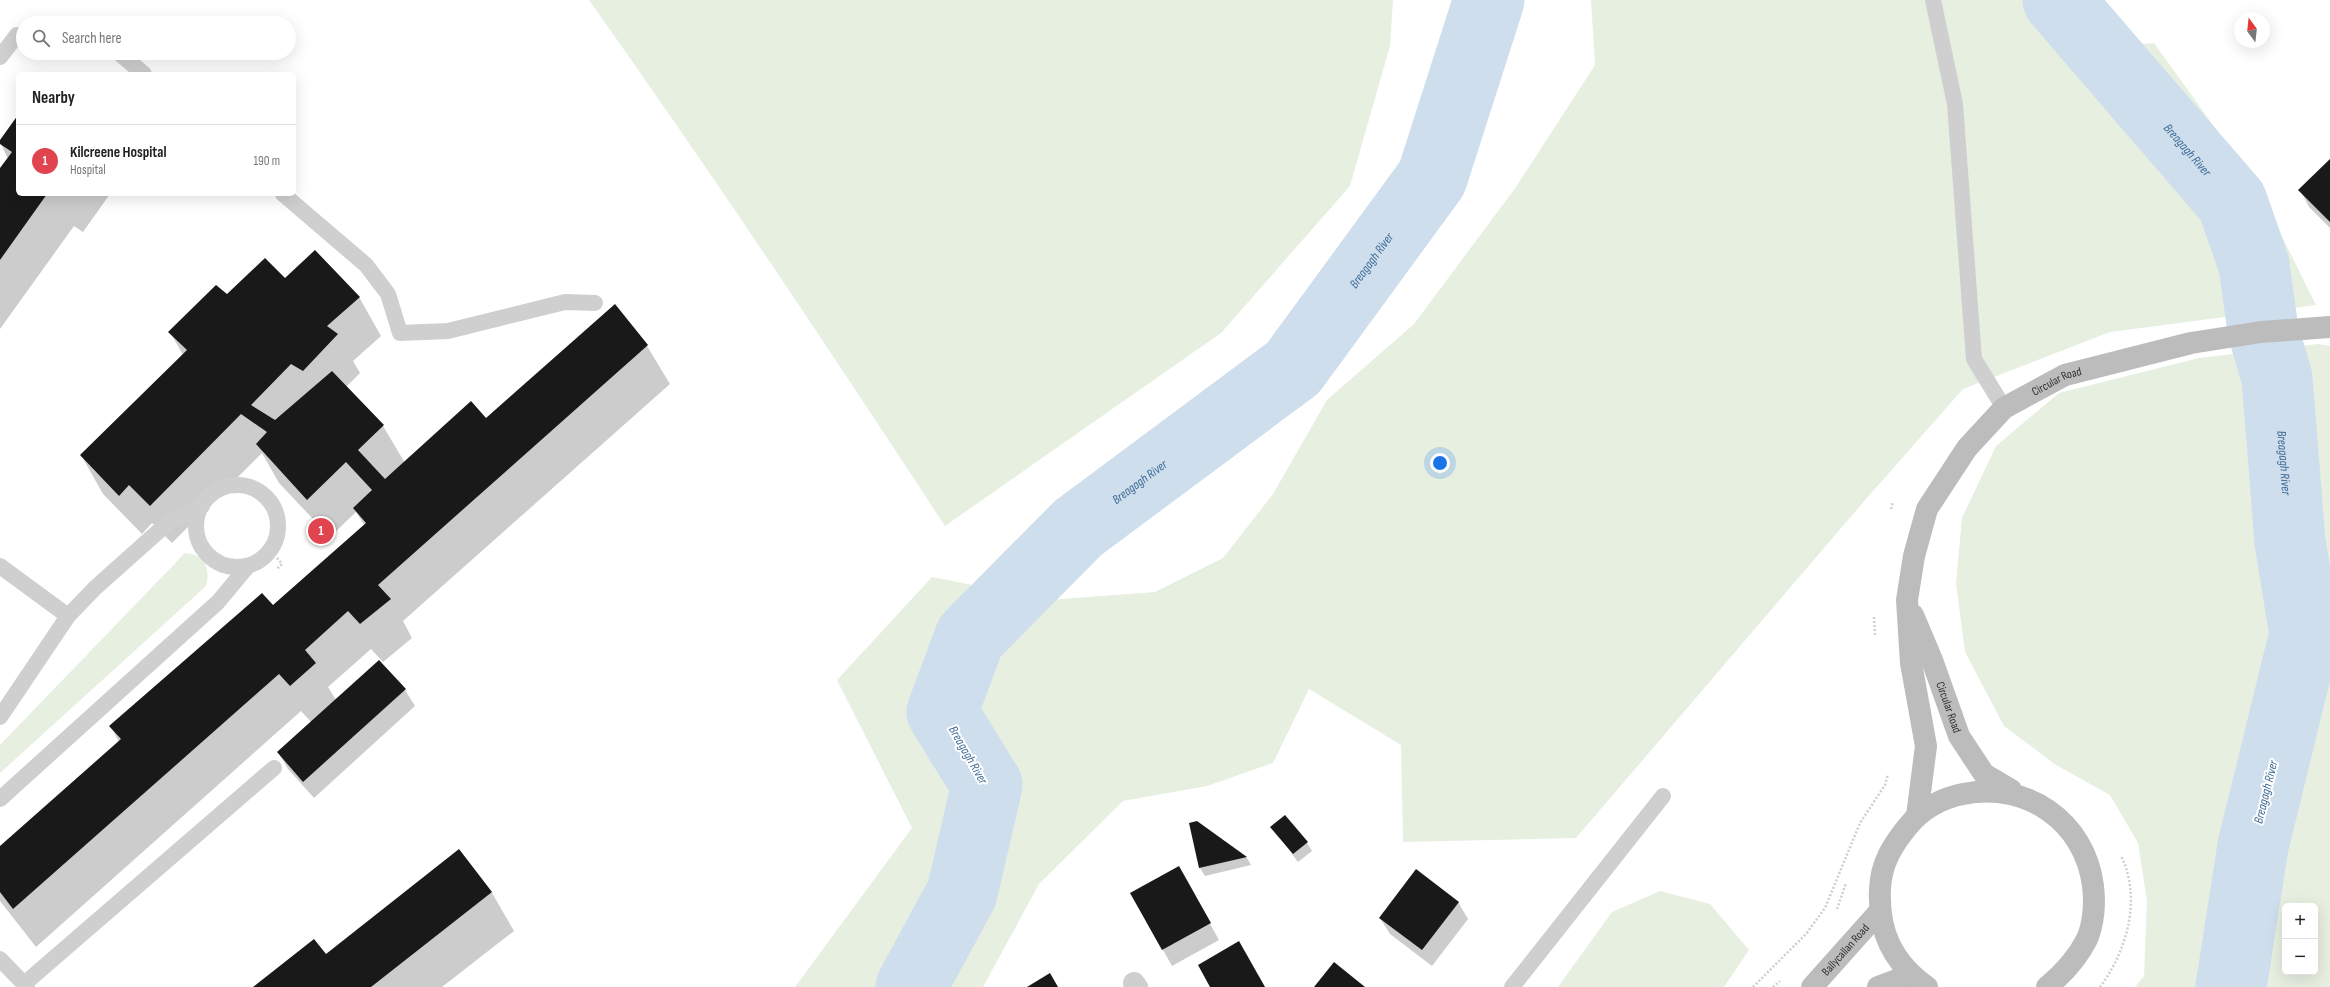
<!DOCTYPE html>
<meta charset="utf-8">
<style>
body{margin:0;font-family:"Sofia Sans Condensed",sans-serif;background:#f2f2f2;color:#222}
.controls{position:absolute;right:12px;bottom:12px;display:grid;overflow:hidden;border-radius:6px;box-shadow:0 4px 16px #0002}
.controls button{width:36px;height:36px;display:grid;place-items:center;padding:0;border:0;border-bottom:1px solid #e0e0e0;background:#fff;color:#222;font:20px sans-serif}
.compass{position:absolute;left:2234px;top:12px;width:36px;height:36px;border-radius:50%;background:#fff;box-shadow:0 4px 16px #0002;rotate:345deg}
.you{position:absolute;left:1440px;top:463px;width:14px;height:14px;margin:-10px;border:3px solid #fff;border-radius:50%;background:#1a73e8;box-shadow:0 0 0 6px #1a73e833}
.badge{display:grid;place-items:center;width:26px;height:26px;border-radius:50%;background:#0f766e;color:#fff;font-size:13px;font-weight:700}
.pin{position:absolute;translate:-50% -50%;border:2px solid #fff;box-shadow:0 1px 4px #0006}
.list{margin:0;padding:0;list-style:none}
h2{display:flex;justify-content:space-between;align-items:center;height:52px;margin:0;padding:0 16px;font-size:17px}
h2 small{font-size:13px;font-weight:400;color:#767676}
.list li{display:grid;grid-template-columns:26px 1fr auto;gap:12px;align-items:center;box-sizing:border-box;height:72px;padding:0 16px;border-top:1px solid #e0e0e0}
.list b{display:block;font-size:15px;white-space:nowrap}
.list p{margin:0;font-size:13px;white-space:nowrap;color:#767676}
.list em{font-size:13px;font-style:normal;color:#767676}
.icon{flex:none;width:22px;height:22px;fill:none;stroke:currentColor;stroke-width:2;stroke-linecap:round;stroke-linejoin:round}
.map{position:relative;flex:none;width:2330px;height:987px;overflow:hidden}
.search{position:absolute;background:#fff;box-shadow:0 4px 16px #0002;left:16px;top:16px;width:280px;height:44px;display:flex;align-items:center;gap:10px;box-sizing:border-box;padding:0 14px;border-radius:22px;color:#767676;font-size:15px}
.panel{position:absolute;background:#fff;box-shadow:0 4px 16px #0002;left:16px;top:72px;width:280px;height:124px;border-radius:6px}
.map>svg:first-child{display:block}
</style>
<div class="map">
<svg width="2330" height="987" viewBox="0 0 2330 987">
<rect width="100%" height="100%" fill="#fff"/>
<g fill="#e7efe1" fill-rule="evenodd">
<path d="M589 0H1393L1390 46 1350 186 1221 333 945 526C829 349 712 173 589 0Z"/>
<polygon points="1591,0 2037,0 2102,48 2154,43 2257,186 2316,305 2110,332 1963,389 1866,499 1576,838 1403,842 1401,745 1309,689 1273,763 1207,786 1123,801 1039,884 983,987 795,987 912,828 837,680 932,577 1048,600 1155,592 1223,558 1273,494 1327,400 1414,324 1516,187 1595,65"/>
<path d="M2318 344 2330 346V987H2135L2144 976 2147 901 2138 843 2110 795 2056 765 2004 726 1965 652 1956 583 1962 518 1996 446 2059 393 2199 358ZM2285 906H2315V972H2285Z"/>
<path d="M185 553C204 554 211 568 206 586L0 773V745Z"/>
<polygon points="1660,891 1710,904 1749,950 1724,987 1558,987 1612,912"/>
</g>
<g fill="#0003">
<polygon points="18,116 18,194 110,194 83,232 74,226 0,329 0,170 8,159 0,142"/>
<polygon points="2330,160 2330,228 2309,207 2300,190"/>
<polygon points="285,280 359,297 381,336 353,361 360,373 346,387 383,426 405,463 486,419 615,306 647,346 670,384 403,621 412,638 383,662 371,649 328,687 336,700 405,690 415,706 314,798 288,769 278,752 312,723 301,711 36,947 0,901 0,847 119,742 111,727 273,606 365,526 356,512 330,537 279,483 262,453 172,543 152,523 142,534 103,494 81,455 183,355 170,332 227,295"/>
<polygon points="1197,822 1247,858 1251,865 1205,876 1200,868"/>
<polygon points="1272,827 1307,843 1312,851 1298,862"/>
<polygon points="459,851 492,893 514,931 442,987 255,987 326,955"/>
<polygon points="1188,884 1219,940 1172,966 1163,950"/>
<polygon points="1458,902 1468,919 1432,966 1390,934 1380,918"/>
</g>
<g fill="none" stroke-linecap="round" stroke-linejoin="round">
<g stroke="#cedeed" stroke-width="71">
<path id="s1" d="M2058 0 2232 202 2254 265 2263 330 2277 378 2290 542 2305 634 2253 846 2231 987"/>
<path id="s2" d="M911 987 962 893 987 785 942 712 970 637 1078 528 1293 368 1432 178 1489 0"/>
</g>
</g>
<g fill="#191919">
<polygon points="18,115 18,194 47,194 0,260 0,168 12,152 0,144 0,140"/>
<polygon points="2330,159 2330,222 2298,190"/>
<polygon points="315,250 360,297 327,326 338,334 303,371 291,364 251,405 275,420 332,371 384,425 358,450 385,479 471,401 486,418 615,304 648,345 378,585 391,599 360,624 348,611 305,650 316,663 290,686 279,674 13,909 0,892 0,846 121,739 109,726 262,593 273,605 366,523 353,508 372,490 346,462 307,500 256,444 267,432 241,414 150,506 129,485 119,496 80,455 187,350 168,332 216,285 227,294 265,258 285,278"/>
<polygon points="379,660 406,689 303,782 277,752"/>
<polygon points="1285,815 1308,842 1293,854 1270,827"/>
<polygon points="1197,821 1247,857 1199,868 1189,823"/>
<polygon points="459,849 492,892 371,987 253,987 314,939 326,954"/>
<polygon points="1179,866 1211,923 1162,950 1130,893"/>
<polygon points="1416,869 1459,902 1422,950 1379,918"/>
<polygon points="1239,941 1265,987 1210,987 1198,965"/>
<polygon points="1334,962 1365,987 1314,987"/>
<polygon points="1050,973 1058,987 1027,987"/>
</g>
<g fill="none" stroke-linecap="round" stroke-linejoin="round">
<g stroke="#cfcfcf" stroke-width="2.5" stroke-dasharray="2 2" stroke-linecap="butt">
<polyline points="1891,509 1893,502"/>
<polyline points="277,558 282,564 277,569"/>
<polyline points="1874,617 1875,635"/>
<polyline points="1837,909 1846,883"/>
<polyline points="1753,987 1806,934 1825,908 1860,823 1885,785 1888,774"/>
<polyline points="1773,987 1780,981"/>
<path d="M2100 987C2127 951 2142 898 2121 856"/>
</g>
<g stroke="#cfcfcf" stroke-width="16">
<polyline points="1933,0 1955,104 1974,359 2004,408"/>
<polyline points="119,53 144,74"/>
<polyline points="0,57 17,35 23,35"/>
<polyline points="283,194 366,265 388,294 400,333 448,331 565,302 595,303"/>
<circle cx="237" cy="526" r="41"/>
<polyline points="0,566 68,616"/>
<polyline points="0,717 68,616 95,588 170,521 202,506"/>
<polyline points="0,799 218,602 248,566"/>
<polyline points="0,959 27,987"/>
<polyline points="24,984 274,768"/>
<polyline points="1512,987 1663,796"/>
</g>
<polyline stroke="#cfcfcf" stroke-width="22" points="1134,983 1137,987"/>
<g stroke="#bcbcbc" stroke-width="22">
<path id="s3" d="M1913 615 1932 660 1959 736 1984 774 2011 790"/>
<path id="s4" d="M1917 816 1926 746 1911 663 1907 600 1914 556 1927 509 1967 448 2004 408 2065 375 2191 343 2261 332 2330 327"/>
<path id="s5" d="M1812 987 1879 912"/>
<polyline points="1878,987 1910,975"/>
<path d="M1927 987C1892 962 1878 931 1880 889 1881 863 1893 844 1909 825 1922 809 1942 798 1963 794 2026 781 2085 821 2093 886 2095 902 2094 923 2087 939 2077 959 2064 973 2047 987"/>
</g>
</g>
<g text-anchor="middle" dominant-baseline="central" stroke-width="4" stroke-linejoin="round" paint-order="stroke">
<g font-size="12" fill="#323232" stroke="#fff">
<text stroke="none"><textPath href="#s4" startOffset="498">Circular Road</textPath></text>
<text stroke="none"><textPath href="#s3" startOffset="99">Circular Road</textPath></text>
<text stroke="none"><textPath href="#s5" startOffset="50">Ballycallan Road</textPath></text>
</g>
<g font-size="13" font-style="italic" fill="#3f6c96" stroke="#fff">
<text stroke="none"><textPath href="#s1" startOffset="198">Breagagh River</textPath></text>
<text stroke="none"><textPath href="#s2" startOffset="938">Breagagh River</textPath></text>
<text stroke="none"><textPath href="#s1" startOffset="534">Breagagh River</textPath></text>
<text stroke="none"><textPath href="#s2" startOffset="614">Breagagh River</textPath></text>
<text transform="translate(968 755) rotate(60)">Breagagh River</text>
<text transform="translate(2266 792) rotate(-76)">Breagagh River</text>
</g>
</g>
</svg>
<div class="controls">
<button>+</button>
<button>−</button>
</div>
<svg class="compass" viewBox="-18 -18 36 36"><path d="M0-13l5 13h-10z" fill="#e53935"/><path d="M0 13l5-13h-10z" fill="#767676"/></svg>
<div class="you"></div>
<div class="pin badge" style="left:321px;top:531px;background:#e0444e">1</div>
<div class="search"><svg class="icon" aria-label="search" viewBox="0 0 24 24"><circle cx="10" cy="10" r="6"/><path d="M15 15l6 6"/></svg>Search here</div>
<section class="panel">
<h2>Nearby<small></small></h2>
<ul class="list">
<li><span class="badge" style="background:#e0444e">1</span><div><b>Kilcreene Hospital</b><p>Hospital</p></div><em>190 m</em></li>
</ul>
</section>
</div>
